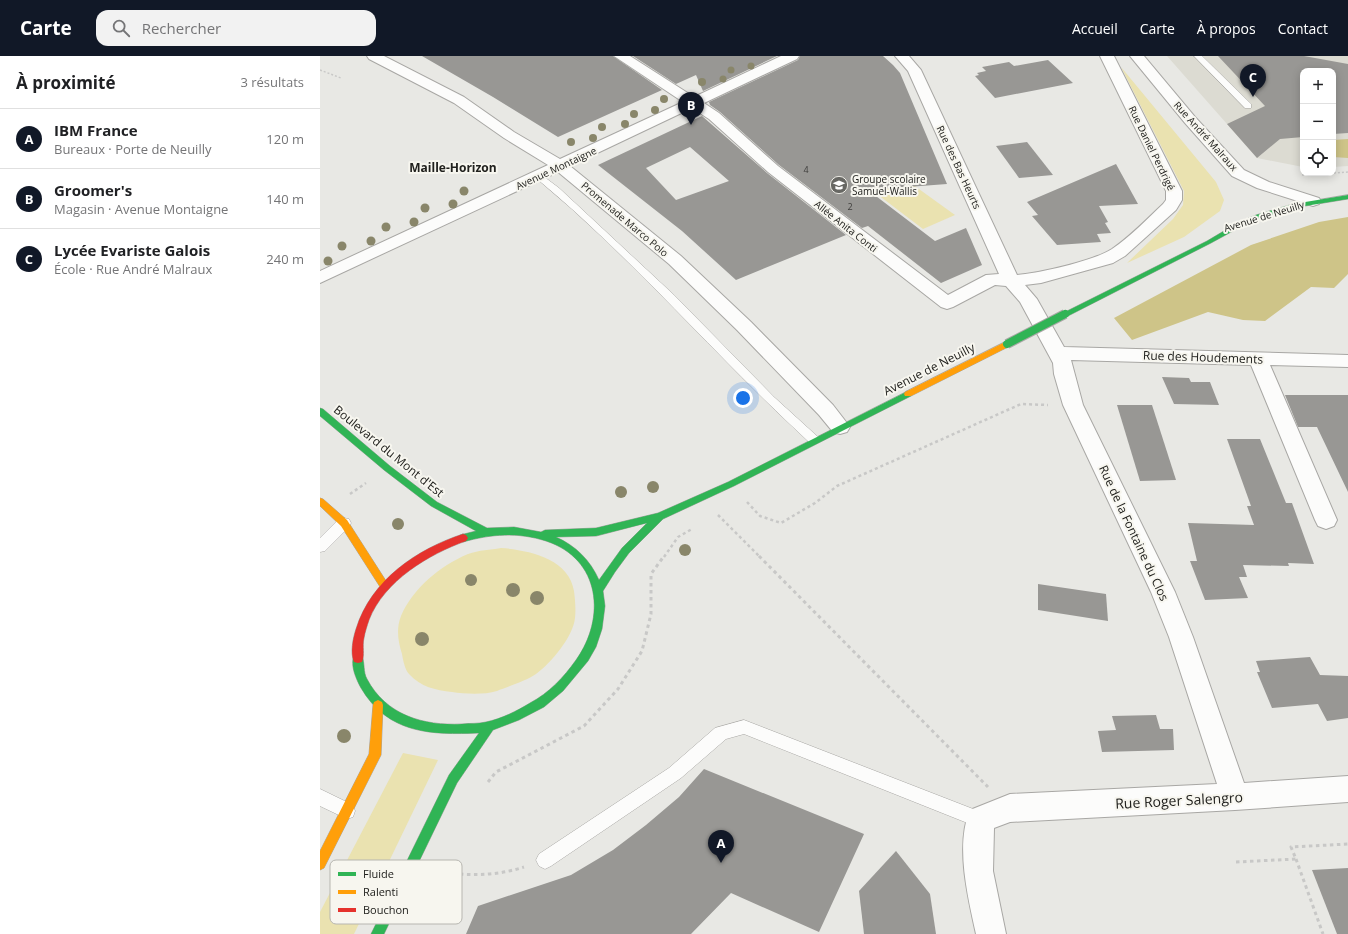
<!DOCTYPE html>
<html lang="fr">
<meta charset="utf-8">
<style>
body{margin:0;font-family:"Open Sans",sans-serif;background:#f2f2f2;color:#202124}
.controls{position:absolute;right:12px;top:12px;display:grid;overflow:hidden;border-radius:8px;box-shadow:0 2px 10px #0003}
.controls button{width:36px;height:36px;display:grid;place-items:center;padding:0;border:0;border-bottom:1px solid #e0e0e0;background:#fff;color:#202124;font:20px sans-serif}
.you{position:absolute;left:423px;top:342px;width:14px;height:14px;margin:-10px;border:3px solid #fff;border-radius:50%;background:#1a73e8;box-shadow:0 0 0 6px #1a73e833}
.badge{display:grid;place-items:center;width:26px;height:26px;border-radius:50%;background:#111827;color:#fff;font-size:13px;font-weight:700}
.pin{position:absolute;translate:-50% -33px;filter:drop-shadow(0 1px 2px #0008)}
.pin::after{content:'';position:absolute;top:21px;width:14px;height:12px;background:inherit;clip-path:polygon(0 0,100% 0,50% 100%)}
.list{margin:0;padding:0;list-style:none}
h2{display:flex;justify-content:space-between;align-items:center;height:52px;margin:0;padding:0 16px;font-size:17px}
h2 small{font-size:13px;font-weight:400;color:#757577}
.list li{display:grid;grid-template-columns:26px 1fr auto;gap:12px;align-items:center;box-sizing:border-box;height:60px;padding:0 16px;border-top:1px solid #e0e0e0}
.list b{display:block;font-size:15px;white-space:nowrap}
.list p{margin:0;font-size:13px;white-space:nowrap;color:#757577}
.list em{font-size:13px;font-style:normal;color:#757577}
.icon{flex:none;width:22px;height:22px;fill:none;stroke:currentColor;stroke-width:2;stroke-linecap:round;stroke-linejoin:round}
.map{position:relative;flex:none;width:1028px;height:878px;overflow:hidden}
header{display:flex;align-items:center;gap:24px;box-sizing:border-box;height:56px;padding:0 20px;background:#111827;color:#fff}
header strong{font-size:19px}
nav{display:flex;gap:22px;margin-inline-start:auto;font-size:14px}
.search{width:280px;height:36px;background:#f2f2f2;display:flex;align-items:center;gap:10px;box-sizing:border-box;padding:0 14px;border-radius:12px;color:#757577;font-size:15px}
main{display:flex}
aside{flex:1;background:#fff}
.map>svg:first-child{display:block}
</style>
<header>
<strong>Carte</strong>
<div class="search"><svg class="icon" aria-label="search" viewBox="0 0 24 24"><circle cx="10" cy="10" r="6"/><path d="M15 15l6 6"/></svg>Rechercher</div>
<nav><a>Accueil</a><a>Carte</a><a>À propos</a><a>Contact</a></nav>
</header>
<main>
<aside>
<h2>À proximité<small>3 résultats</small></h2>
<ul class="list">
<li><span class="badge">A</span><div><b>IBM France</b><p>Bureaux · Porte de Neuilly</p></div><em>120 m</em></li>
<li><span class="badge">B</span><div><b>Groomer's</b><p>Magasin · Avenue Montaigne</p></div><em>140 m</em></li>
<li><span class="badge">C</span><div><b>Lycée Evariste Galois</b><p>École · Rue André Malraux</p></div><em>240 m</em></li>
</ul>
</aside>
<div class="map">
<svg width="1028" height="878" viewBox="0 0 1028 878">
<rect width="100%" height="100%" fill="#e8e8e4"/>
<polygon fill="#dcdbd2" points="847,0 1028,0 1028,110 1013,111 1013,15 983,15 983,111 937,102"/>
<g fill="#eae2b0">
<polygon points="801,11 896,126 904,144 900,155 864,181 807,207 853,163 863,149 864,135"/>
<polygon points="585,123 635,159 603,173 553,135"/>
<path d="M181 492C208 494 249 502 254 535 255 543 256 553 255 562 253 581 231 607 216 618 208 624 187 631 177 635 164 639 145 638 132 636 115 634 101 631 89 618 85 614 83 604 82 598 78 585 76 573 81 560 93 532 120 510 148 498 159 494 170 494 181 492Z"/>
<polygon points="83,697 118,704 34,878 0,878 0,856"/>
</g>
<g fill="#cec488">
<polygon points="1028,83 1028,102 1013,101 1013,84"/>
<polygon points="1028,161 1028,218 1014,232 991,231 945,265 923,264 888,256 812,284 794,262 931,189 999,166"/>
</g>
<g fill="#989794" fill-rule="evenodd">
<polygon points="102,0 293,0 342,34 238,81 173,41"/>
<polygon points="313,0 457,0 383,35 376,19 356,28"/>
<polygon points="480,0 563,0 573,9 580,17 627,128 548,134 615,185 646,172 662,209 621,227 548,170 542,172 459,109 400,56 390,49 389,46 478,4"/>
<polygon points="898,0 984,0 1028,8 1028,77 1013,78 1013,15 983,15 983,81 960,83 937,102 907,68 945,50"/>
<polygon points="728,4 753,27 675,42 655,20 659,19 657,17 666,15 662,11 689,6 694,10"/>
<path d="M382 60 447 117 526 179 416 224 362 175 278 109ZM370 91 409 125 356 144 326 112Z"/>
<polygon points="707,86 733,119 699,122 676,90"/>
<polygon points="796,108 818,148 779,150 788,166 785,167 791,177 777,178 781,186 737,189 712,160 718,159 707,146"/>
<polygon points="842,321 869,322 871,326 890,326 899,349 854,348"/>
<polygon points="965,339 1028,339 1028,436 997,371 978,371"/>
<polygon points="797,349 832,349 856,424 820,425"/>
<polygon points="907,383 940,383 966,447 972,447 994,508 968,507 969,510 923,509 927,521 919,521 928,542 885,544 870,505 877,505 868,467 934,469 927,450 931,450"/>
<polygon points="718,528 786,538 788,565 718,554"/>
<polygon points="990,601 1000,619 1028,620 1028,662 1007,665 998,648 952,652 937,616 940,616 936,605"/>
<polygon points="836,659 840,673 853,673 854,694 782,696 778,675 796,674 792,660"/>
<polygon points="384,713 544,778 499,876 411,837 371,878 146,878 158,850 251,819 293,794 326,769 359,741"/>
<polygon points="576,795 610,838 616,878 544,878 539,835"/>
<polygon points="1028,812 1028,878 1017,878 992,814"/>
</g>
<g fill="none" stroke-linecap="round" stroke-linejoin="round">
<defs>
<g id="lane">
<polygon points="874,0 882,0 931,48 931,52 925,52"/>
<path d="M219 117 239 132 354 239 454 341 498 381 500 384 498 387H490C396 301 314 203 216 122L214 120Z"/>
<polygon points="24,462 29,463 31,467 29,471 5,495 0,496 0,482 19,463"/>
<polygon points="424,664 666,758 668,764 666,770 660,772 424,678 406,683 361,722 231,810 225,813 219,810 216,804 219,798 349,712 395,672"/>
<polygon points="0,733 33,749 35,755 33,761 27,763 0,750"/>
</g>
<g id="street">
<path d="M47 0H64L144 41 194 76 240 103 363 46 294 0H310L374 41 461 0H479L477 3 384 47 399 57 458 110 628 239 666 219 679 218 588 15 575 0H589L601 14 697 219C720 217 773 205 792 193 810 181 827 163 843 148L846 144V135L780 0H794L862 135V144L856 154 805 200 793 207 721 227 705 229 717 243 744 291 1028 299V311L950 309 1017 464 1014 470 1006 473 998 470 995 464 931 309 751 304 763 349 855 536 873 581 924 727 1028 720V746L915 754 690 766 674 772 673 815 686 878H656C648 842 635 789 650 754L690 738 897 728 849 581 831 536 743 349 734 318 733 307 700 246 686 230 675 229 633 251 627 253 621 251 448 116 389 63 372 52 250 110 361 200 431 266 513 349 530 371 527 376 520 378 513 376 499 359 417 274 349 208 238 116 0 227V215L228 109 184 82 134 47 49 3Z"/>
<polygon points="810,0 824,0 875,61 924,114 949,126 999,142 1001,145 999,148 993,150 987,148 937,132 912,120 865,67"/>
</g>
<g id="fast">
<polygon points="1028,139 1028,143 973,152 941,162 924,169 891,187 748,260 742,260 741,258 887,185 919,166 936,159 973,148"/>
<path d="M588 335 591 336 592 338 591 340 414 430 343 463 309 497 295 516 283 535 285 550 282 573 276 591 268 605 243 635 224 651 199 664 173 674 137 727 64 878H51L129 719 159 677C111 679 68 678 41 632 36 623 30 609 34 600L38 599 42 600C45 607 43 616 47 623 66 659 103 670 142 668 150 667 158 668 166 666 181 663 197 655 210 647 229 637 244 621 256 604 286 562 281 503 226 485 198 476 171 478 143 486L140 485 138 482 140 479 156 475 111 450 64 414 0 360V352L3 353 70 410 117 446 167 472 194 471 221 476 225 474 276 472 338 457 408 426ZM327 467 302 492 279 524C270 504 256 490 236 481L276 480Z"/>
</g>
<g id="slow">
<polygon points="687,285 691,288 690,290 591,340 585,340 584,338 585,336"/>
<polygon points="0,442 3,443 27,464 68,528 70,531 68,534 65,535 62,534 21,470 0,450"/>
<polygon points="58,644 62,646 63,649 61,699 4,812 0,814 0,795 49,698 53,649 54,646"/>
</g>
<path id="jam" d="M143 478 146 479 148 482 146 485C109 498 64 525 49 564 47 570 45 576 44 582 42 590 45 599 42 606L38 607 34 606C30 597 33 582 36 573 51 524 97 493 143 478Z"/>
</defs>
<use href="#lane" stroke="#a8a7a4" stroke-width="1"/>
<use href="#street" stroke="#a8a7a4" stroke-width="2"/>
<use href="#fast" stroke="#a8a7a4" stroke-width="1"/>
<use href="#slow" stroke="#a8a7a4" stroke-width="1"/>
<use href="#jam" stroke="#a8a7a4" stroke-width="1"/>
<g stroke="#c8c8c7" stroke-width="1.5" stroke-dasharray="2 2" stroke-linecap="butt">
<polyline points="0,14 21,22"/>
<polyline points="982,119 1028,116"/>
</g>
<g stroke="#c8c8c7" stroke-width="2.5" stroke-dasharray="3 3" stroke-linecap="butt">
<polyline points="30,438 46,427"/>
<polyline points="427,446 440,460 461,467 495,447 517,430 701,348 728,349"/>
<polyline points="398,459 440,501"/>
<polyline points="344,501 358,481 372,473"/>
</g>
<g stroke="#c8c8c7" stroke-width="3" stroke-dasharray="3.5 3.5" stroke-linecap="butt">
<polyline points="439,500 668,731"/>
<polyline points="168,726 176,716 264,670 298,633 322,595 331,558 331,518 344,500"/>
<polyline points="976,803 1003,878"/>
<polyline points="916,806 976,803 971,791 1028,788"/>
<path d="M121 814V816C150 820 176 820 204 811"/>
</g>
<use href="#lane" fill="#fcfcfb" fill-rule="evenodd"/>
<use href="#street" fill="#fcfcfb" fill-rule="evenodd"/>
<use href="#fast" fill="#30b455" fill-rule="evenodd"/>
<use href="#slow" fill="#ff9f0a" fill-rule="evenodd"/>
<use href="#jam" fill="#e5322d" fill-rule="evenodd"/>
<defs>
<polyline id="fast-bridge" points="687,288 745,258"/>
</defs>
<use href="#fast-bridge" stroke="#a8a7a4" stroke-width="10" stroke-linecap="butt"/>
<use href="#fast-bridge" stroke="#30b455" stroke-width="8"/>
</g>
<g fill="#89866a">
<circle cx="431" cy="10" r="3.5"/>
<circle cx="411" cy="14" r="3.5"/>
<circle cx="403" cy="23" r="3.5"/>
<circle cx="382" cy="26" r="4"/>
<circle cx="344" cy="43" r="4"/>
<circle cx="335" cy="54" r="4"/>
<circle cx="314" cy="58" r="4"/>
<circle cx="305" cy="68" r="4"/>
<circle cx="282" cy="71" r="4"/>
<circle cx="273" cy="82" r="4"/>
<circle cx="251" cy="86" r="4"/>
<circle cx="144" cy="135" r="4.5"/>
<circle cx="133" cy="148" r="4.5"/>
<circle cx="105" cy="152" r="4.5"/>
<circle cx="94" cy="166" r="4.5"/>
<circle cx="66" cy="171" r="4.5"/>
<circle cx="51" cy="185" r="4.5"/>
<circle cx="22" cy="190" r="4.5"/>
<circle cx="8" cy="205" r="4.5"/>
<circle cx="333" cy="431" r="6"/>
<circle cx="301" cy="436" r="6"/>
<circle cx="78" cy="468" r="6"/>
<circle cx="365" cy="494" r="6"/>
<circle cx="151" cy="524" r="6"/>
<circle cx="193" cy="534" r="7"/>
<circle cx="217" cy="542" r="7"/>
<circle cx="102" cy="583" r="7"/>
<circle cx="24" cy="680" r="7"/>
</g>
<defs>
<symbol id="school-disc" viewBox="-11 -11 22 22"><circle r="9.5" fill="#676763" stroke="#f7f6ef"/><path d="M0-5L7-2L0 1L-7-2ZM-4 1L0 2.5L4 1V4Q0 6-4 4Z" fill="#fff"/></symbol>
</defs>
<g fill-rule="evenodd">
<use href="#school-disc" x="509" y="119" width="20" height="20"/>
</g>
<g text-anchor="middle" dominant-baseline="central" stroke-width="4" stroke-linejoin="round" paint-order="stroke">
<g font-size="9" fill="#3f3e3c">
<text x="486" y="113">4</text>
<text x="530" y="150">2</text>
</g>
<g font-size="10" fill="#21211e" stroke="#f7f6ef">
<text transform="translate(886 80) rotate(48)">Rue André Malraux</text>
<text transform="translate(832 92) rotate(64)">Rue Daniel Perdrigé</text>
<text transform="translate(639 111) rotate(65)">Rue des Bas Heurts</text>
<text transform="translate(236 112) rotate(-25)">Avenue Montaigne</text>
<text transform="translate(944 160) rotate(-17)">Avenue de Neuilly</text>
<text transform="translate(305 163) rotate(40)">Promenade Marco Polo</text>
<text transform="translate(526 170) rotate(38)">Allée Anita Conti</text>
</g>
<g font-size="10" fill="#21211e" stroke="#f7f6ef" text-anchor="start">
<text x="532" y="123">Groupe scolaire<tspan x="532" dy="12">Samuel-Wallis</tspan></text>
</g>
<g font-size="12" font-weight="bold" fill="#21211e" stroke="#f7f6ef">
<text x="133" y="111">Maille-Horizon</text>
</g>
<g font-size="12" fill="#21211e" stroke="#f7f6ef">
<text transform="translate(883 301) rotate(2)">Rue des Houdements</text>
<text transform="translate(609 313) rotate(-27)">Avenue de Neuilly</text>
<text transform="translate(69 395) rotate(39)">Boulevard du Mont d'Est</text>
<text transform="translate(814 477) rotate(65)">Rue de la Fontaine du Clos</text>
</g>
<g font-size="14" fill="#21211e" stroke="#f7f6ef">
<text transform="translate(859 744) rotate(-3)">Rue Roger Salengro</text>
</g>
</g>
<rect x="10" y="804" width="132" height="64" rx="6" fill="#f7f6ef" stroke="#b7b6b0" stroke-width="1"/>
<rect x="18" y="816" width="18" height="4" fill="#30b455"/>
<rect x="18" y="834" width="18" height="4" fill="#ff9f0a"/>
<rect x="18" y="852" width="18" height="4" fill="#e5322d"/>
<g font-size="11" fill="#21211e">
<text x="43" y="822">Fluide</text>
<text x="43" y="840">Ralenti</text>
<text x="43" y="858">Bouchon</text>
</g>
</svg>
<div class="controls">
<button>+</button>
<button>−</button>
<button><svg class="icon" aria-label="locate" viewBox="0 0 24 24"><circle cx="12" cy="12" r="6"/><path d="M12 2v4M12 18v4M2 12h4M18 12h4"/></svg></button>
</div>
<div class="you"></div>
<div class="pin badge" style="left:401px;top:807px">A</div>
<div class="pin badge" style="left:371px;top:69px">B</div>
<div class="pin badge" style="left:933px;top:41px">C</div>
</div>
</main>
